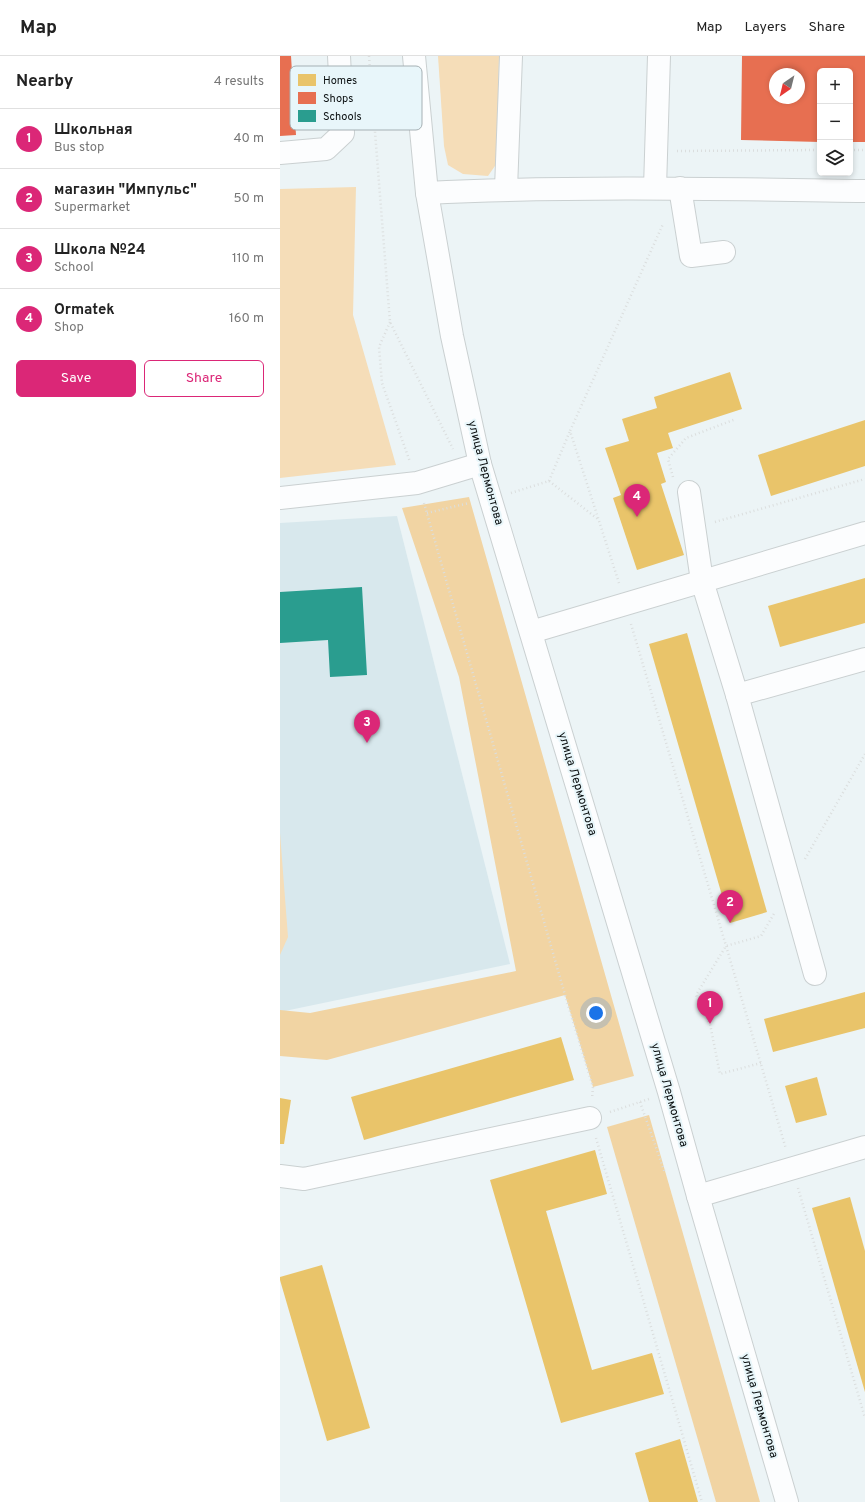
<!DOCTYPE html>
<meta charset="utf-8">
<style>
body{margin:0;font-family:Overpass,sans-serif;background:#f6f6f6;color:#222}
.controls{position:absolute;right:12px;top:12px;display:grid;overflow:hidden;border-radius:6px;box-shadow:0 2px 6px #0003}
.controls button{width:36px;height:36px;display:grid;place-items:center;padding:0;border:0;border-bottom:1px solid #e0e0e0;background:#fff;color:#222;font:20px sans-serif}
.compass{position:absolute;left:489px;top:12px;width:36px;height:36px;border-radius:50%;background:#fff;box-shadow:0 2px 6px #0003;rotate:215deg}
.you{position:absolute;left:316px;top:957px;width:14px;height:14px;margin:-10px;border:3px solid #fff;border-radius:50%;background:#1a73e8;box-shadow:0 0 0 6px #1a73e833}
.badge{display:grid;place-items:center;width:26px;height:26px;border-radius:50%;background:#db2777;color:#fff;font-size:13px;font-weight:700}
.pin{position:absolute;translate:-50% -33px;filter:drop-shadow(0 1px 2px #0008)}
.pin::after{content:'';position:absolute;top:21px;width:14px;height:12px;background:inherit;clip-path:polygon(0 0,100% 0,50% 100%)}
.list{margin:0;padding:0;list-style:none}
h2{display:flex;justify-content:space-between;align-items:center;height:52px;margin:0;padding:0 16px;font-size:17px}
h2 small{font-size:13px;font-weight:400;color:#767676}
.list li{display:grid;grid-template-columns:26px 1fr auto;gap:12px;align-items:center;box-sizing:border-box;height:60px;padding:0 16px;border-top:1px solid #e0e0e0}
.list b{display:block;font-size:15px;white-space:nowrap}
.list p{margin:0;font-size:13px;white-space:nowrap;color:#767676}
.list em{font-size:13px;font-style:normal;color:#767676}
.actions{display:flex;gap:8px;padding:12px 16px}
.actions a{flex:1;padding:9px 0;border:1px solid #db2777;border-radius:6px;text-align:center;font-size:14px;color:#db2777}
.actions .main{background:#db2777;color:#fff}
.icon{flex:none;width:22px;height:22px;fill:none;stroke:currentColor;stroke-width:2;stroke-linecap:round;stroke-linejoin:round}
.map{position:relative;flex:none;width:585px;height:1446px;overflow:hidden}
header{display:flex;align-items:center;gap:24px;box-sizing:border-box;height:56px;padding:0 20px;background:#fff;border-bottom:1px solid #e0e0e0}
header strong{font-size:19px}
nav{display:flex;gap:22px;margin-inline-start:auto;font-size:14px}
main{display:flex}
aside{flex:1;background:#fff}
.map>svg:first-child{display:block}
</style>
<header>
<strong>Map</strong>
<nav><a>Map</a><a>Layers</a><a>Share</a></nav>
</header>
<main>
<aside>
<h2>Nearby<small>4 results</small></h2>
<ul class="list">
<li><span class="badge">1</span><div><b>Школьная</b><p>Bus stop</p></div><em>40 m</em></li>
<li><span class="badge">2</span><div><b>магазин &quot;Импульс&quot;</b><p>Supermarket</p></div><em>50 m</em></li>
<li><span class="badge">3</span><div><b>Школа №24</b><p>School</p></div><em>110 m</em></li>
<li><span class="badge">4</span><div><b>Ormatek</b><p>Shop</p></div><em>160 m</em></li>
</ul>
<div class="actions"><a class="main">Save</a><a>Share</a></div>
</aside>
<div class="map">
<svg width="585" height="1446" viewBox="0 0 585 1446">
<rect width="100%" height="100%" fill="#ecf4f6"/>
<polygon fill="#d8e8ed" points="117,460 230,908 0,956 0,467"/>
<g fill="#f5ddb8">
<polygon points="158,0 219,0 217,107 208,120 183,118 168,109 164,90"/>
<polygon points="76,131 73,259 116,409 0,422 0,133"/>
<polygon points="0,777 8,881 0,899"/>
</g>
<g fill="#f1d4a3">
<polygon points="189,441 354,1020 313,1031 285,939 47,1004 0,1000 0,954 30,957 236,915 179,621 122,452"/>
<polygon points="369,1059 480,1446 436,1446 327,1071"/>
</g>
<g fill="#e9c46a">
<polygon points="450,316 462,353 388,377 393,392 377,397 386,426 381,428 404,499 357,514 333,442 341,439 325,392 349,385 342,363 377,352 374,341"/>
<polygon points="585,364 585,410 491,440 478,399"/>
<polygon points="585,522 585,567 500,591 488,550"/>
<polygon points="407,577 487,856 450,867 369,588"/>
<polygon points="585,936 585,972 493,996 484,963"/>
<polygon points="281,981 294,1024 84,1084 71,1041"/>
<polygon points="537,1021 547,1059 516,1067 505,1030"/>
<polygon points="0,1042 11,1044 4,1088 0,1088"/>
<polygon points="315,1094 327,1138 266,1155 312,1314 372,1297 384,1338 281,1367 210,1124"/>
<polygon points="570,1141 585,1195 585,1336 532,1152"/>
<polygon points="42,1209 90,1372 47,1385 0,1224 0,1221"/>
<polygon points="400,1383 418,1446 369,1446 355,1397"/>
</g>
<g fill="#e76f51" fill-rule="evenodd">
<polygon points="0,0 11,0 16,79 0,80"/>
<path d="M462 0H585V86H570V15H540V86L461 84ZM495 18H519V42H495Z"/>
</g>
<polygon fill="#2a9d8f" points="82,531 87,619 50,621 48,584 0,587 0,536"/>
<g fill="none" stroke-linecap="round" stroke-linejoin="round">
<defs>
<g id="minor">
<polyline points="0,97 46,93 63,77 59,0"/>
<polyline points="375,132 379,0"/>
<polyline points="400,132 411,200 444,196"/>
<polyline points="226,133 231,0"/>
<path d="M147 137C293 130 439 133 585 135"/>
<polyline points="409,436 422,525 457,639 535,918"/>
<polyline points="0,442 137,427 200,408"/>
<polyline points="251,576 585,477"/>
<polyline points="457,639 585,603"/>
<polyline points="0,1120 24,1123 310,1062"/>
<polyline points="418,1140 585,1091"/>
</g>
<polyline id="major" points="134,0 147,137 172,280 200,408 389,1036 418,1140 507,1446"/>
</defs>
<use href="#minor" stroke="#cad0d1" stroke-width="24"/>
<use href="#major" stroke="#cad0d1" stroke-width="24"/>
<g stroke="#dbdede" stroke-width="2.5" stroke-dasharray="1 3" stroke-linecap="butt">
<polyline points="89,0 110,266 173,393"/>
<polyline points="570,94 585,94"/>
<polyline points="397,95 540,94"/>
<polyline points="110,266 99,291 102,327 130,406"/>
<polyline points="393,421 388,403 406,382 456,363"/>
<polyline points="269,425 290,375"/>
<polyline points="231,437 269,425 319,464"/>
<polyline points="144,447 285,939 313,1031 312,1042"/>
<polyline points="147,457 189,447"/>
<polyline points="435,466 585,423"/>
<polyline points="339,527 290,375 383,168"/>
<polyline points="351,568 506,1093"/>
<polyline points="525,803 585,698"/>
<polyline points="481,1007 440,1018 430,968 416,939 446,890 481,880 495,856"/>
<polyline points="360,1046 385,1117"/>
<polyline points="330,1056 369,1043"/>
<polyline points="316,1082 422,1446"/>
<polyline points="518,1132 585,1362"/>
</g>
<use href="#minor" stroke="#fcfdfe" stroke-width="22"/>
<use href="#major" stroke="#fcfdfe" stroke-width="22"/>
</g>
<g text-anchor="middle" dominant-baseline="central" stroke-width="4" stroke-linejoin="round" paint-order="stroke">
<g font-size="12" fill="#090e0f" stroke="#e8f6fa">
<text transform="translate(205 417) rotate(75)">улица Лермонтова</text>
<text transform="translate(297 728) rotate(73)">улица Лермонтова</text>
<text transform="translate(389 1039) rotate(74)">улица Лермонтова</text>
<text transform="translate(479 1350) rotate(74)">улица Лермонтова</text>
</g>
</g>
<rect x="10" y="10" width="132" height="64" rx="6" fill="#e8f6fa" stroke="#a5b0b4" stroke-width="1"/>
<rect x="18" y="18" width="18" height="12" fill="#e9c46a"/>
<rect x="18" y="36" width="18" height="12" fill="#e76f51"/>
<rect x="18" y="54" width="18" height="12" fill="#2a9d8f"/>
<g font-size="11" fill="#090e0f">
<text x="43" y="28">Homes</text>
<text x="43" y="46">Shops</text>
<text x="43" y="64">Schools</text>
</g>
</svg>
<div class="controls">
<button>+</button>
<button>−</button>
<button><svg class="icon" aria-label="layers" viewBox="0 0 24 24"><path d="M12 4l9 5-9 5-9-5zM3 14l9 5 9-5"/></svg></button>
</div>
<svg class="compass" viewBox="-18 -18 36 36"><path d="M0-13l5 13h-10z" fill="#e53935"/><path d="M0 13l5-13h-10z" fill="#767676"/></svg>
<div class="you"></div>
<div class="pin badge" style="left:430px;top:968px">1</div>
<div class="pin badge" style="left:450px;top:867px">2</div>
<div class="pin badge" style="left:87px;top:687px">3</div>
<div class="pin badge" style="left:357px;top:461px">4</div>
</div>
</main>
